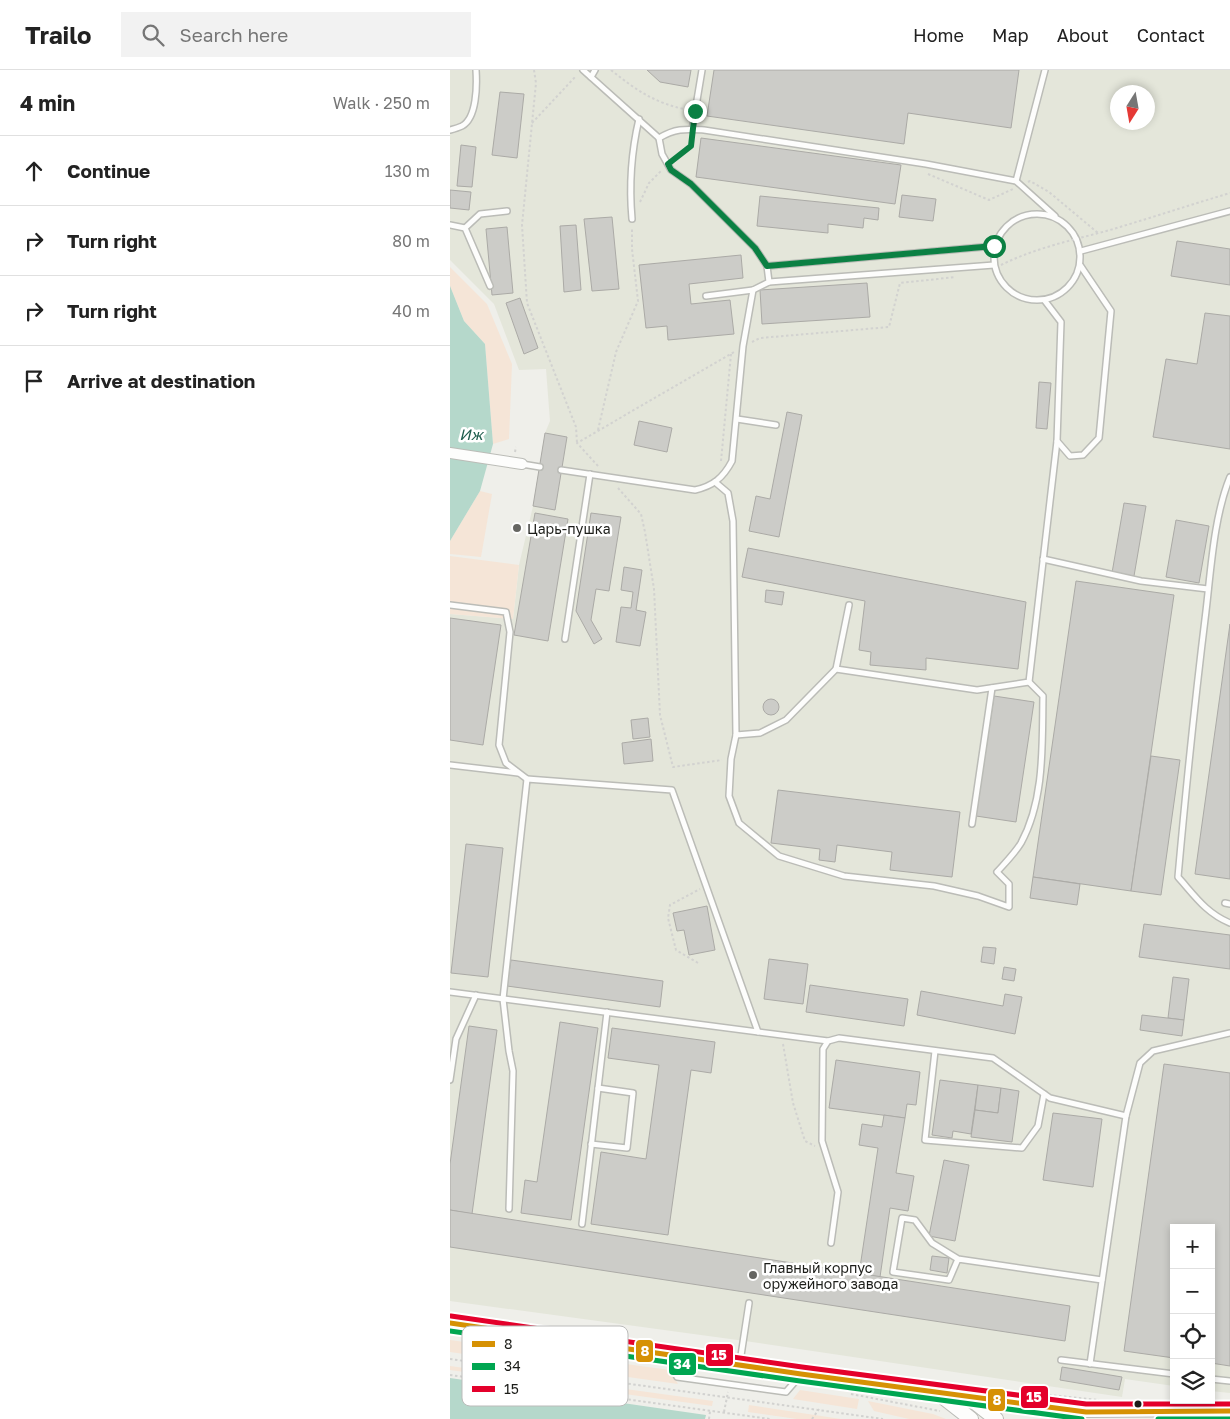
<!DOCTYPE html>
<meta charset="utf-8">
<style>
body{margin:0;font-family:"Golos Text",sans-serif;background:#f2f2f2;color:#222}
.controls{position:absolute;right:15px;bottom:15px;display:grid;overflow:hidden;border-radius:0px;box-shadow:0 2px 8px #0003}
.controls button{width:45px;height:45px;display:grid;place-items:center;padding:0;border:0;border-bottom:1px solid #e0e0e0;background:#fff;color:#222;font:25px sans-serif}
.compass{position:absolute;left:660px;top:15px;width:45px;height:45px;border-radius:50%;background:#fff;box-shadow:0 2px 8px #0003;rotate:191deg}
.stop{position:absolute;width:15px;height:15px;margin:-11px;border:4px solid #0b8043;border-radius:50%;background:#fff}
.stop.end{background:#0b8043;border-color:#fff;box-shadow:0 1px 5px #0008}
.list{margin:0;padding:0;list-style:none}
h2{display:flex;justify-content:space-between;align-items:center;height:65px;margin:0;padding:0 20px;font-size:21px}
h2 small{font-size:16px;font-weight:400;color:#767676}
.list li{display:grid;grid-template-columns:32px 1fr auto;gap:15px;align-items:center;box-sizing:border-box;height:70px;padding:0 20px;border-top:1px solid #e0e0e0}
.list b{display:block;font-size:19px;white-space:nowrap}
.list em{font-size:16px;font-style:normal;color:#767676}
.icon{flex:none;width:28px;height:28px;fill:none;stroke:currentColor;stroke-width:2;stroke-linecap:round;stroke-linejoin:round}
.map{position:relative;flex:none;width:780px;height:1349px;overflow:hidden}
header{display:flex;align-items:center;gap:30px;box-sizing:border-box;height:70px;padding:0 25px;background:#fff;border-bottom:1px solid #e0e0e0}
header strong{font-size:24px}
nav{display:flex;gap:28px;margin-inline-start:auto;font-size:18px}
.search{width:350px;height:45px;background:#f2f2f2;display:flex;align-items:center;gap:12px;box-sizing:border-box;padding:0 18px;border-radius:0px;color:#767676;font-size:19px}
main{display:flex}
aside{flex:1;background:#fff}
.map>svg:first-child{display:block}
</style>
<header>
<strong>Trailo</strong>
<div class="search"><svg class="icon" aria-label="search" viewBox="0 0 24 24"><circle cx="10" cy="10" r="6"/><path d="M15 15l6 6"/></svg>Search here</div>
<nav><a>Home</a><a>Map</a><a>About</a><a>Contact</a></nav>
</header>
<main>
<aside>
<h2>4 min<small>Walk · 250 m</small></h2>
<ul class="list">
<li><svg class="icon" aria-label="ahead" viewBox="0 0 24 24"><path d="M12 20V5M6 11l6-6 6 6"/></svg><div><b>Continue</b></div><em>130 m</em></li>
<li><svg class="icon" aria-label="right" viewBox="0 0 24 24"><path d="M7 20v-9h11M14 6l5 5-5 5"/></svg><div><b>Turn right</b></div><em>80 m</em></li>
<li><svg class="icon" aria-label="right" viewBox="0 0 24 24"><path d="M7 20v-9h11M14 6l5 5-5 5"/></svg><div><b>Turn right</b></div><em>40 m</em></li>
<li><svg class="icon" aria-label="arrive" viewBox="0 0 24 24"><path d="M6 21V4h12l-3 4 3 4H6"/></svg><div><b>Arrive at destination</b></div></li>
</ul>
</aside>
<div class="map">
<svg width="780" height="1349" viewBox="0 0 780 1349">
<rect width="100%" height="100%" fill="#efefea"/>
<path fill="#e4e6da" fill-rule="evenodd" d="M0 0H780V1323L761 1321V1158H724V1316L675 1309 672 1327 295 1271 0 1231V544L63 549 69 495 83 436 95 363 100 351 96 299 69 300 44 234 0 190ZM668 22H698V52H668Z"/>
<g fill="#f5e5d7">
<polygon points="0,197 37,234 62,294 59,369 43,374 35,274 14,251 0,216"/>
<polygon points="30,421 42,424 31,487 0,484 0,471"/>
<polygon points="0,486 69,495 63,549 0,544"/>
<polygon points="0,1270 220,1300 228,1314 0,1282"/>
<polygon points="0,1296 123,1313 122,1317 0,1300"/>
<polygon points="139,1314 263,1331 262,1336 138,1319"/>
<polygon points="350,1320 409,1329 407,1339 343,1329"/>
<polygon points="418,1331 483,1344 496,1349 459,1349 424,1341"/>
<polygon points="299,1335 391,1349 347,1349 298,1342"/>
</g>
<g fill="#b5d8cb">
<polygon points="0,216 14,251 35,274 43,374 30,421 0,471"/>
<polygon points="0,1308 256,1345 255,1349 0,1349"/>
</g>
<g fill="#ccccc8" stroke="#abaaa6">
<polygon points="197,0 241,0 238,17 210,12"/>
<polygon points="264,0 569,0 561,58 458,43 454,74 257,46"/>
<polygon points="50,22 74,24 67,88 42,85"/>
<polygon points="251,68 451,95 445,134 246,107"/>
<polygon points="11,75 26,77 22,117 7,116"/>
<polygon points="0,120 21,122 19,140 0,138"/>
<polygon points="452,125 486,129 483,151 449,147"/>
<polygon points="310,126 429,138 428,150 414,148 413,158 378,154 378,163 307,156"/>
<polygon points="162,147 169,219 142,221 134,149"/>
<polygon points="126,155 131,220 114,222 110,156"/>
<polygon points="57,157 63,223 42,225 36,159"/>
<polygon points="727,171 780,179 780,215 721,206"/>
<polygon points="291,185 293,208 239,214 241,234 280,230 284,264 218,270 217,256 196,258 189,195"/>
<polygon points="417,213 420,247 312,254 310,220"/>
<polygon points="70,228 88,278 74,284 56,233"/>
<polygon points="755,243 780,246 780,379 703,367 716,289 747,294"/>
<polygon points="589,312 601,313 597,359 586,358"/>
<polygon points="337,342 352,345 329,467 299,461 306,426 320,429"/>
<polygon points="189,351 222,358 217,382 184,375"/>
<polygon points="95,363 117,367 105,440 83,436"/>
<polygon points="674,433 696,436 684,506 662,503"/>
<polygon points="85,443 118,449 98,571 64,565"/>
<polygon points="141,443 171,447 159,521 146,519 141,550 152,569 144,574 126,541"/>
<polygon points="726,450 759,456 749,513 716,507"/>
<polygon points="298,478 576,532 568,599 476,588 476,600 420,595 421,582 409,580 415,531 292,507"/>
<polygon points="174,497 192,500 186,540 196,542 190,576 166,572 171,537 181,538 183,522 171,520"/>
<polygon points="626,511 724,525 681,821 583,807"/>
<polygon points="316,520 334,522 332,535 315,532"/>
<polygon points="0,548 51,555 33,675 0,670"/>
<polygon points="780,554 780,809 745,804"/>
<polygon points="544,626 584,632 566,752 526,746"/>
<circle cx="321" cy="637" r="8"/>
<polygon points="198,648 200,667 183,669 181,650"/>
<polygon points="201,669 203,691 174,694 172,673"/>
<polygon points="701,686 730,690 711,825 681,821"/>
<polygon points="328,720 510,742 502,807 440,800 442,782 387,775 385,792 369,790 370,779 321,773"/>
<polygon points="16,774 53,778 38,907 1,903"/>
<polygon points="583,807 630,814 627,835 580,828"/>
<polygon points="257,836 265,880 239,885 234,860 227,861 223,843"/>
<polygon points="694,854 780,865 780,899 689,887"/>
<polygon points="533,877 546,878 544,894 531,892"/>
<polygon points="319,889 358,894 353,934 314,929"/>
<polygon points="61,890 213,911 210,937 57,916"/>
<polygon points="554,897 566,899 564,911 552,909"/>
<polygon points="723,907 739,909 734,950 718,948"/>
<polygon points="360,915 458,929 454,956 356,942"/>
<polygon points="471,921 553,936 555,924 572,927 565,964 467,945"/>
<polygon points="692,945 734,950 732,966 690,960"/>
<polygon points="110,952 148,958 121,1150 71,1143 75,1110 87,1112"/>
<polygon points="19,956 47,960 22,1144 0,1140 0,1094"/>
<polygon points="162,958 265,972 261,1003 241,1000 218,1165 141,1154 151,1082 196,1089 209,995 158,988"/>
<polygon points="386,990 470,1002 466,1035 457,1034 455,1048 379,1038"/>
<polygon points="714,994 780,1003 780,1296 761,1293 761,1158 724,1158 724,1288 674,1281"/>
<polygon points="490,1010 528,1015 521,1064 503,1061 502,1068 482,1065"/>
<polygon points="528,1015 551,1018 548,1043 525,1040"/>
<polygon points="551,1018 569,1021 562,1072 521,1067 525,1040 548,1043"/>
<polygon points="603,1043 652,1049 643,1117 593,1110"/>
<polygon points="434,1045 455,1048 446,1103 464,1106 458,1141 440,1138 430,1207 409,1204 428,1078 409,1075 412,1054 432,1057"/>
<polygon points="494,1090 519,1095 505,1171 479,1166"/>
<polygon points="0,1140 620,1236 615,1271 0,1177"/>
<polygon points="482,1186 499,1188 497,1203 480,1200"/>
<polygon points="612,1297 672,1307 669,1320 610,1310"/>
</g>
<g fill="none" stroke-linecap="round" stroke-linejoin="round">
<defs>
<g id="lane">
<polyline points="133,0 209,68"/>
<polyline points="141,7 145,0"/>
<path d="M0 60C4 59 8 58 12 56 27 48 27 15 26 0"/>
<polyline points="242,60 252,0"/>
<polyline points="566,111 595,0"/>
<circle cx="587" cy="187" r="43"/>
<path d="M182 149C179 115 181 83 189 49"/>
<polyline points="0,155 15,158 40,216"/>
<polyline points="15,158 30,144 57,141"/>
<polyline points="631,181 780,141"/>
<polyline points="317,196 544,176"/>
<polyline points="319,212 544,195"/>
<polyline points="256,226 303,220"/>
<polyline points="595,231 611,252 607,371 620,386 633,385 649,368 661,241 630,195"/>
<polyline points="287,349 326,355"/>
<polyline points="72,394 90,397"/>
<path d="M111 400 245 420C263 416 273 408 282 391L293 276 303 220 319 212 317 196 305 178 241 114 221 100 212 84 209 68C226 58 235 59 254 60L476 94 566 111 605 146"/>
<path d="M780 407C764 446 761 499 756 541 745 630 736 718 728 807 745 826 756 843 780 853"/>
<polyline points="265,412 278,423 283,451 286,665 310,663 336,650 386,599 527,620 579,612 607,371"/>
<polyline points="593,489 691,511 758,519"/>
<polyline points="0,535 56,542 60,562 49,675 56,693 77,709"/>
<polyline points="115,569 140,404"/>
<polyline points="386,599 399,535"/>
<path d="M286 665 281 689 279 726 289 753 329 786 394 806 484 816 528 826 559 837V814L547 802C555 793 565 783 571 773 595 729 592 674 593 626L579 612"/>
<polyline points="0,695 68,703"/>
<polyline points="522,754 542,618"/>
<polyline points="775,833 780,834"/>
<polyline points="0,922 378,971"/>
<polyline points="485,981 475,1070 572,1078 588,1056 594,1024"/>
<polyline points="0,1010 6,969 26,925"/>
<polyline points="141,1074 177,1078 183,1023 148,1018"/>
<polyline points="59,1139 63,1001 59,981 53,929 77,709 222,720 308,962"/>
<polyline points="132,1154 157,942"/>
<polyline points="381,1173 388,1122 372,1071 373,979 378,971 389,968 543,988 600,1028 676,1046"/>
<polyline points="508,1189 499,1210 443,1202 452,1148 465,1150 482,1173 508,1189 652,1210"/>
<polyline points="217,1287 227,1307 336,1322 350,1306"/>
<polyline points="611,1290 724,1304"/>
<polyline points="290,1292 299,1233"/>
<polyline points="640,1294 676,1046 690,993 703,981 780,963"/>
<polyline points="761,1309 780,1311"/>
</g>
<g id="street">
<polyline points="0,383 72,394"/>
<polyline points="519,1327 636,1342 780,1341"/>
</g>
<g id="secondary">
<polyline points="0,1253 518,1327 546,1349"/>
<polyline points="489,1324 521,1349"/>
</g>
</defs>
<use href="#lane" stroke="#bbbcb7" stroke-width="8"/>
<use href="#street" stroke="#bbbcb7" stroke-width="12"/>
<use href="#secondary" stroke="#bbbcb7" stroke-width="16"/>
<g stroke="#d2d2d0" stroke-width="2" stroke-dasharray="2.5 2.5" stroke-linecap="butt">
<polyline points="84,0 86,13 72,155 77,233 126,357 127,373"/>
<path d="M161 0C187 21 205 33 238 40"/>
<polyline points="82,53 126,6"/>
<polyline points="224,89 241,76 241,67"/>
<polyline points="478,104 539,130 563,119"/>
<polyline points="578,112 580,111 599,122 648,163"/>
<polyline points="190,132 199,113 211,101"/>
<path d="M551 195C585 178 623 170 660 160 700 148 740 135 780 123"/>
<polyline points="302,272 310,268 439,257 450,213 506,207"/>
<polyline points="148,360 166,282 188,231 182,179 182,157"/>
<polyline points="65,382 66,377"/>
<polyline points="271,391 281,284"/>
<polyline points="148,396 127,373 284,282"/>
<polyline points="168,418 191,444 195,462 204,519 210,645 223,697 272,690"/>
<polyline points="248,893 226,880 218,848 220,835 250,819"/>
<polyline points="333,974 343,1033 355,1071 365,1076"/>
<polyline points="0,1289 433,1349"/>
<polyline points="0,1305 320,1349"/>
<polyline points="401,1324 490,1341"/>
<polyline points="599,1325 649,1330"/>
<polyline points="274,1342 278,1322"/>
<polyline points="259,1349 260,1341"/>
<polyline points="362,1349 369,1339"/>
</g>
<use href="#lane" stroke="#fdfdfc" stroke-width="5"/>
<use href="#street" stroke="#fdfdfc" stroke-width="10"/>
<use href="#secondary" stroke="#fdfdfc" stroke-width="14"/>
<defs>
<polyline id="bus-1" points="0,1253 351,1304 636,1342 780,1341"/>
<g id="bus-2">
<polyline points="0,1261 350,1311 632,1349"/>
<polyline points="708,1349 780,1349"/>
</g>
<polyline id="bus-3" points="1,1246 352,1297 636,1334 780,1334"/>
</defs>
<use href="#bus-1" stroke="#fff" stroke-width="9"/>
<use href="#bus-2" stroke="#fff" stroke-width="9"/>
<use href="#bus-3" stroke="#fff" stroke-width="9"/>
<use href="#bus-1" stroke="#d69104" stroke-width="5"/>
<use href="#bus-2" stroke="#00a651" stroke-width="5"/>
<use href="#bus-3" stroke="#e4002b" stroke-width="5"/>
</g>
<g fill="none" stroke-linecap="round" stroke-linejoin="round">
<polyline stroke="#0b8043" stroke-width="6" points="245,41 241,76 218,94 221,100 241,114 305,178 317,196 544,176"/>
</g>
<g fill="#666662" stroke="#fff" stroke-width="2">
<circle cx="67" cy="458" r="5"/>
<circle cx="303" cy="1205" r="5"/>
</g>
<circle fill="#1c1d19" stroke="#fff" stroke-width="2" cx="688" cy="1334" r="4.5"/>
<g text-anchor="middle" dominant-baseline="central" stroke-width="5" stroke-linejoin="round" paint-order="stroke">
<g font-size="14" fill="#1c1d19" stroke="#fff" text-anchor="start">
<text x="77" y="458">Царь-пушка</text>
<text x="313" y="1197">Главный корпус<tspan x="313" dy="16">оружейного завода</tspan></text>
</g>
<g font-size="15" font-style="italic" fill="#205e4e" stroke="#fff">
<text x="21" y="364">Иж</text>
</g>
</g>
<rect x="12" y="1256" width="166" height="80" rx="8" fill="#fff" stroke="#bbbbba" stroke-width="1"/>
<rect x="22" y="1271" width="23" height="6" fill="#d69104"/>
<rect x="22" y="1293" width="23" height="7" fill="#00a651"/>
<rect x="22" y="1316" width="23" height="6" fill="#e4002b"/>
<g font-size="14" fill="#1c1d19">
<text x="54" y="1279">8</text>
<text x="54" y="1301">34</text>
<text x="54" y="1324">15</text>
</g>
<g stroke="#fff" stroke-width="2">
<rect x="185" y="1269" width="19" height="24" rx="5" fill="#d69104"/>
<rect x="255" y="1273" width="29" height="24" rx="5" fill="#e4002b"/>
<rect x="218" y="1282" width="29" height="24" rx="5" fill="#00a651"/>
<rect x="570" y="1315" width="29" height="24" rx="5" fill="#e4002b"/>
<rect x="537" y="1318" width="19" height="24" rx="5" fill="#d69104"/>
</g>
<g font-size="14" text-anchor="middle" font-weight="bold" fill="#fff">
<text x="195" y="1286">8</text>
<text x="269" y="1290">15</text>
<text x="232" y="1299">34</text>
<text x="584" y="1332">15</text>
<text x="547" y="1335">8</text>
</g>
</svg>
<div class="controls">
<button>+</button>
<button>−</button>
<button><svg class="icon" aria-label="locate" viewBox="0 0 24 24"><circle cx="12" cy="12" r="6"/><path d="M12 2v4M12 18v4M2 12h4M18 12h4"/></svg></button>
<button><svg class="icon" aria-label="layers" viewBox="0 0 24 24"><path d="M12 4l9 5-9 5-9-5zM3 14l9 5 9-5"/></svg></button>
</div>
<svg class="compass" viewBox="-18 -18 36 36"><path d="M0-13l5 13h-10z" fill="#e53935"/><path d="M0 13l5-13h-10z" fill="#767676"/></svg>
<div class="stop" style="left:544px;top:176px"></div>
<div class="stop end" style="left:245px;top:41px"></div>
</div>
</main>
